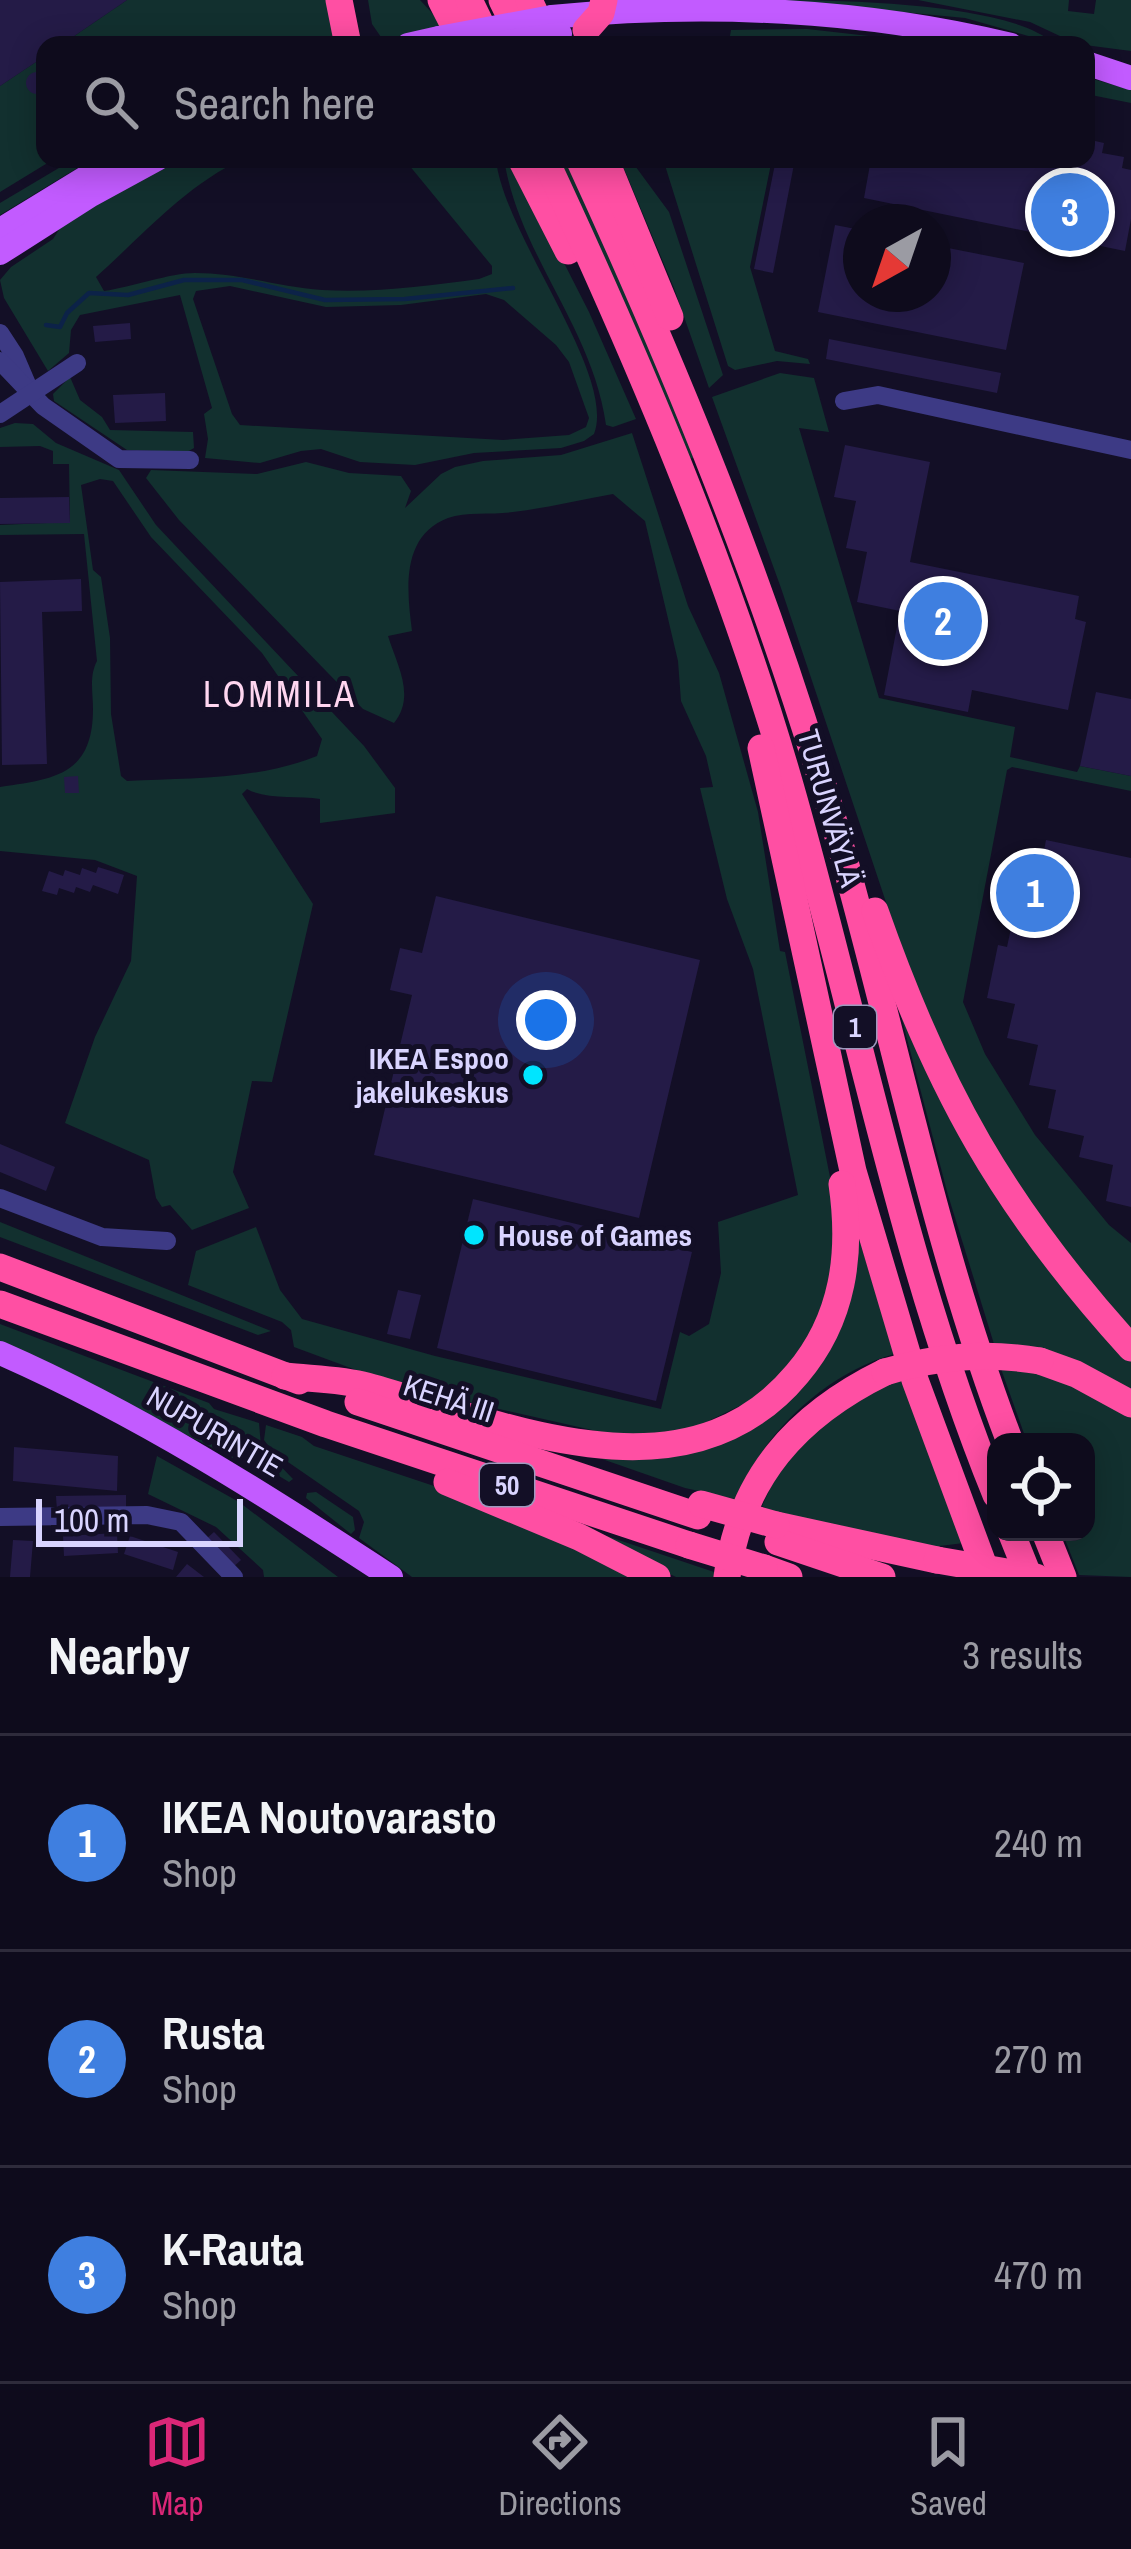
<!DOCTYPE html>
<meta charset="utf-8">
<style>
body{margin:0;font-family:"Archivo Narrow",sans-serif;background:#171425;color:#f1f3f6}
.controls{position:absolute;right:36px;bottom:36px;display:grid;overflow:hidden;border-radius:24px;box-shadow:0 6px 30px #0003}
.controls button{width:108px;height:108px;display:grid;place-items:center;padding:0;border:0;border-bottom:3px solid #2e2b3b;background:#0e0b1c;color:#f1f3f6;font:60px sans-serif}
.compass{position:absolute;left:843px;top:204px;width:108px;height:108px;border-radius:50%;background:#0e0b1c;box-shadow:0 6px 30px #0003;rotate:220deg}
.scale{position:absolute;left:36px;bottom:30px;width:207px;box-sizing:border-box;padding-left:12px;border:6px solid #d9d4ff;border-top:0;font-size:33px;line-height:42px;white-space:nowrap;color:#d9d4ff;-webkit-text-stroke:9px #130f26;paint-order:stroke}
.you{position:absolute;left:546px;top:1020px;width:42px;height:42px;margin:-30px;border:9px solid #fff;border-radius:50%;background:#1a73e8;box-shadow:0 0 0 18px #1a73e833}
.badge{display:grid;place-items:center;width:78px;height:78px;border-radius:50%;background:#db2777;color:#fff;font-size:39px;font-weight:700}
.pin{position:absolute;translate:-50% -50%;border:6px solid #fff;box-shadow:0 3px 12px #0006}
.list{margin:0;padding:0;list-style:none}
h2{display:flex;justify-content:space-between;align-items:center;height:156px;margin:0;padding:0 48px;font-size:51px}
h2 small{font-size:39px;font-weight:400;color:#9b9ba3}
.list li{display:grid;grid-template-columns:78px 1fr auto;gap:36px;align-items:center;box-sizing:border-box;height:216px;padding:0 48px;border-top:3px solid #2e2b3b}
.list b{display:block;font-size:45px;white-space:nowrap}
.list p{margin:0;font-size:39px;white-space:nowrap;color:#9b9ba3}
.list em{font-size:39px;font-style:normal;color:#9b9ba3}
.icon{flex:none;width:66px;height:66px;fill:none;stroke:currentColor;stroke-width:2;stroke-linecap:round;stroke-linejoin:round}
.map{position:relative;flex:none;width:1131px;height:1577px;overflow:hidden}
.search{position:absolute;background:#0e0b1c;box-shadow:0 6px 30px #0003;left:36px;right:36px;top:36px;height:132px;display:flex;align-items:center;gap:30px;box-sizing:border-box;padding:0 42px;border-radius:24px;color:#9b9ba3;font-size:45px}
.sheet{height:804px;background:#0e0b1c}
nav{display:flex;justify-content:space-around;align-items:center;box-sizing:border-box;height:168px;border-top:3px solid #2e2b3b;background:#0e0b1c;font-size:33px;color:#9b9ba3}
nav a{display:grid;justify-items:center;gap:6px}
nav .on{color:#db2777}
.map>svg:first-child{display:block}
</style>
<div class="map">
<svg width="1131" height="1577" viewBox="0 0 1131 1577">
<rect width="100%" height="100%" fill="#130f26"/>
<g fill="#12302f" fill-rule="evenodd">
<polygon points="127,0 327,0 334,40 321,45 61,45"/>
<polygon points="368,0 420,0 443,25 383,40 372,24"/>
<path d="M777 0C839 0 1010 3 1053 43L965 18Z"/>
<polygon points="918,0 1069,0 1068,11 1094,14 1096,0 1131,0 1131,51 1077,44 1030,22"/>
<polygon points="807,29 949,45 641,45 654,37 730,36 731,30"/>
<polygon points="45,56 45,159 54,159 0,192 0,86"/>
<polygon points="1086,77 1131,90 1131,103 1086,94"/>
<polygon points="74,159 92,159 0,215 0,203"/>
<path d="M174 159H243C187 184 141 237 96 277L104 291C132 287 170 273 195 273 239 273 279 287 322 290 375 293 427 286 479 279L492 274V266L404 159H496C503 234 617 374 594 434L584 441 561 448 474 453 415 465 360 462 321 449 301 451 260 463 205 458 208 439 204 414 212 408 180 295 80 315 71 330 69 353 48 371 4 298 0 280 11 267 53 239 62 225ZM230 286 326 307 401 305 486 294 504 300 556 345 569 362 589 418 586 427 569 435 503 440 240 425 232 414 193 299 196 291Z"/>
<path d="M504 159H511L589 312 636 419 613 427 606 425C593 328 519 255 504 159Z"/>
<polygon points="553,159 566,159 698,456 686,460"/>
<polygon points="620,159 630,159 669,212 723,375 709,388 674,288"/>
<polygon points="663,159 772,159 750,267 775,351 808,359 810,364 777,361 735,370 728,366"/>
<polygon points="780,373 814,378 829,432 799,428 879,698 1015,727 1010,757 1077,772 1080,766 1131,776 1131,791 1012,767 1007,770 963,1002 985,1054 1035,1135 1109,1225 1131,1243 1131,1334 1075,1271 989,1145 911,977 781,588 712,397"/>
<polygon points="70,377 80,400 102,417 110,430 193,432 194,448 187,452 127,450 54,401 53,394"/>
<path d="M15 423 33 424 56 443 119 470 156 525 364 746 395 788V813L320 823V799C298 795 266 800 247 789L242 794 313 904 272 1082 252 1081 233 1172 249 1208 192 1230 170 1205 162 1207 156 1198 149 1160 65 1123 95 1037 131 961 137 876 95 860 0 851V787C53 779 93 776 93 709 93 693 89 676 97 661L84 534 0 535V525L70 522 69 464H53V451L40 446 0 447V428ZM100 479 113 481 151 537 262 653 322 739 317 756C258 780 189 778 127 781L121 776 111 714 110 638 101 577 93 570 81 485Z"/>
<path d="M632 433 688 606 719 673 758 812 780 951 785 952 836 1207 828 1296 803 1350 760 1396 692 1429 623 1437 451 1398 375 1377 294 1347 291 1330 282 1322 188 1285 196 1251 256 1227 280 1290 302 1319 435 1356 661 1409 680 1332 689 1336 709 1324 721 1273 718 1222 798 1195 753 969 727 899 700 788 713 787 706 756 681 701 678 661 645 521 613 494C580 500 546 508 513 512 493 515 467 511 448 518 400 536 407 592 412 631L388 636C397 665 416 696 394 723L363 709 179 520 146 478 151 470 257 474 306 462 349 473 401 476 411 491 405 508 441 474 455 467 483 461 561 455Z"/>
<polygon points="895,993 1131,1360 1131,1391 994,1344 948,1195"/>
<polygon points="0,1222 271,1331 258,1335 0,1237"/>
<path d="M857 1232 894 1354C823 1375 765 1432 735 1499L685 1488 582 1452C612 1454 644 1460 674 1456 718 1451 799 1407 818 1365 835 1323 844 1275 857 1232Z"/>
<polygon points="0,1324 209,1403 214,1409 259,1423 261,1446 293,1479 289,1482 259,1464 255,1469 0,1342"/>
<polygon points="1000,1366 1044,1373 1131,1415 1131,1577 1079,1575 1062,1532 1086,1532 1086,1442 1027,1442"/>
<polygon points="905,1378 964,1543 923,1548 776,1513 762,1506 775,1478 836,1405"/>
<polygon points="266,1425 302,1437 314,1446 452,1492 637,1577 412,1577 359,1538 364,1522 359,1511 272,1451 264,1440"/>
<polygon points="157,1456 239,1502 338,1577 264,1577 263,1570 216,1527 148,1494"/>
<polygon points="316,1492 353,1517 355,1530 351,1534 306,1498 307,1493"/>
<polygon points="550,1517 717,1573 716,1577 676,1577"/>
</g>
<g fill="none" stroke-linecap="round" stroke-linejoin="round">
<polyline stroke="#0c2248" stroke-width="4.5" points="46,325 60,327 67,313 89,293 128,295 184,280 242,280 325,300 405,299 513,288"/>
</g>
<g fill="#241b47">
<polygon points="0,0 127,0 61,45 45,45 45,56 0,86"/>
<circle cx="37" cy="83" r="11"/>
<polygon points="1086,139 1104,143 1102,153 1124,157 1122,168 1131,170 1131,219 1125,251 1081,242 1072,248 1065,239 864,198 871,159 1086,159"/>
<polygon points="776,159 795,159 773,273 754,269"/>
<polygon points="835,225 861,230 861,294 933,294 933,245 1024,263 1006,350 818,312"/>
<polygon points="130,323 131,339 95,342 93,326"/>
<polygon points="829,339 1001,373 997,393 826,359"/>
<polygon points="165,393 166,421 115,423 113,395"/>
<polygon points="845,445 930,462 910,562 1079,596 1075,619 1086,622 1068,710 972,690 968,712 884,695 900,611 857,602 867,552 846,548 856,501 834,497"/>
<polygon points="69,497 70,523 0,524 0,498"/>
<polygon points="81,579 82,611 42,612 47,764 2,765 0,582"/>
<polygon points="1096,692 1131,699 1131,776 1080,766"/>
<polygon points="78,776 79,793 65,793 64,777"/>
<polygon points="1046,840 1131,858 1131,1207 1106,1201 1113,1165 1079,1157 1084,1136 1048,1128 1056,1090 1029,1085 1038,1045 1007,1038 1015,1004 987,998 998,945 1007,947 1027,853 1043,856"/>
<polygon points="98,867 124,875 118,894 93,885 90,892 76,887 74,893 59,888 57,895 42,891 49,871 63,876 65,870 80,875 82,868 96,873"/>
<polygon points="436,896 700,960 639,1218 374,1155 412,995 390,990 400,948 422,953"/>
<polygon points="0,1144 55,1167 46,1191 0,1172"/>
<polygon points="473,1199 692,1252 656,1401 437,1348"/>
<polygon points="398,1290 421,1295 410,1339 387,1334"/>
<polygon points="14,1447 118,1456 117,1491 13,1481"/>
<polygon points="126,1495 126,1508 57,1511 56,1496"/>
<polygon points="214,1532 241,1560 232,1568 205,1540"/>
<polygon points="117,1533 118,1553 64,1556 63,1536"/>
<polygon points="130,1536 178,1552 173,1570 124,1554"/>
<polygon points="13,1540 33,1541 30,1577 10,1577"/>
<polygon points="187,1564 204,1577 176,1577"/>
</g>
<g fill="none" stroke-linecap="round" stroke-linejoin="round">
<g stroke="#3d3a85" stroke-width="18">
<polyline points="0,333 15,356 27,384"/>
<polyline points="0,361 43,406 119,459 190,460"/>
<polyline points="844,401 878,395 1131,450"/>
<polyline points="0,414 77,363"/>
<polyline points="0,1198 102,1237 167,1241"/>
<polyline points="0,1517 147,1515 181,1522 234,1577"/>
</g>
<g stroke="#c25bff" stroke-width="24">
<path d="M552 17C704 2 863 9 1011 45"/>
<polyline points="408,45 439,38"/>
<polyline points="1086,63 1131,78"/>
<polyline points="0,230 116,159"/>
<polyline points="0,253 91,195 157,159"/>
<path d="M0 1353C139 1414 264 1494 391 1577"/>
</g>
<g stroke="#ff4fa3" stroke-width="27">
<polyline points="339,0 348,45"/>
<polyline points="441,0 464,45"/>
<polyline points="469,0 491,45"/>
<polyline points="502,0 524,45"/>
<polyline points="529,0 548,41"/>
<polyline points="586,30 601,13 604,0"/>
<polyline points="521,159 568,251"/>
<path d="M545 159C638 359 726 565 788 778 857 1016 902 1264 996 1495"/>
<path d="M579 159C677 372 765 587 831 812 892 1022 932 1238 1010 1442"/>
<polyline points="605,159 670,317"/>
<polyline points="761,748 853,1171 915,1380 988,1577"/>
<path d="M875 911C938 1090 1003 1207 1131 1348"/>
<polyline points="0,1267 299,1381"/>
<polyline points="0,1304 326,1424 689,1545"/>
<polyline points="1040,1361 1076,1374 1131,1404"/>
<path d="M285 1376C311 1379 341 1379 367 1386 504 1424 686 1507 797 1374 844 1319 852 1253 842 1184"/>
<polyline points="358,1402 698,1516"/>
<polyline points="447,1482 579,1537 657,1577"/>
<polyline points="776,1525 937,1560"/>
<polyline points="1011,1532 1029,1577"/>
<polyline points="1045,1532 1063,1577"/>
<polyline points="778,1542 882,1577"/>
<polyline points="764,1568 789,1577"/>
<path d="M727 1577C740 1478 797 1415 885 1372"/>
</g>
<g stroke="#c25bff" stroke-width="24">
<polyline points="439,38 552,17"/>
<polyline points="489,45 560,34"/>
</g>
<g stroke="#ff4fa3" stroke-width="27">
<path d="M885 1372C938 1356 986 1352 1040 1361"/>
<polyline points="701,1504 776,1525"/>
<polyline points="689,1545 764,1568"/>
<polyline points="937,1560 1036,1577"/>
</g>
</g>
<g fill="#00e5ff" stroke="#130f26" stroke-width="4.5">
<circle cx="533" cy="1075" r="12"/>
<circle cx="474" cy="1235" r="12"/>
</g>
<g text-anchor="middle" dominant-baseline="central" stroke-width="10" stroke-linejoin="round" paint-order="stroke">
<g fill="#130f26" stroke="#9e99be" stroke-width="3">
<rect x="834" y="1006" width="42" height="42" rx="9"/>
<rect x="480" y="1464" width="54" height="42" rx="9"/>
</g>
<g font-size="27" font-weight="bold" fill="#d9d4ff">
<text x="855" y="1027">1</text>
<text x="507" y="1485">50</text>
</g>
<g font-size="30" fill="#d9d4ff" stroke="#130f26">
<text transform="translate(830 808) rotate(74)">TURUNVÄYLÄ</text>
<text transform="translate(449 1398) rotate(18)">KEHÄ III</text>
<text transform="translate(215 1431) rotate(30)">NUPURINTIE</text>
</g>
<g font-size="30" font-weight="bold" fill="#d9d4ff" stroke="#130f26" text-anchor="end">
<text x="509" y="1058">IKEA Espoo<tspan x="509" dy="34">jakelukeskus</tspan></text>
<text x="498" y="1235" text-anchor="start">House of Games</text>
</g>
<g font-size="36" letter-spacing="3" fill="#ffd6f0" stroke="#130f26">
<text x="280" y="694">LOMMILA</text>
</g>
</g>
</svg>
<div class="controls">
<button><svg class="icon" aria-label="locate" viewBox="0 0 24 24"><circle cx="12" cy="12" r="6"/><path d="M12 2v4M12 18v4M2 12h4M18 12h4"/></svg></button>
</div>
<svg class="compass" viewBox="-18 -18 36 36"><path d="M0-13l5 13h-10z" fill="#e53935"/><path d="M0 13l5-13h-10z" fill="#9b9ba3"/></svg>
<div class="scale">100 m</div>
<div class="you"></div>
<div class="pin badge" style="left:1035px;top:893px;background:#3f7fe0">1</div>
<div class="pin badge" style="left:943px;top:621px;background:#3f7fe0">2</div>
<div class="pin badge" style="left:1070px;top:212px;background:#3f7fe0">3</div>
<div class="search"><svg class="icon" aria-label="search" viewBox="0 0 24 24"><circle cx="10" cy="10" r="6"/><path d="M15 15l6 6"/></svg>Search here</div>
</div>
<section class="sheet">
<h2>Nearby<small>3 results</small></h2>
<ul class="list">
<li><span class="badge" style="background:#3f7fe0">1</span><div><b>IKEA Noutovarasto</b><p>Shop</p></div><em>240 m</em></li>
<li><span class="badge" style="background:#3f7fe0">2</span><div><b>Rusta</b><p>Shop</p></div><em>270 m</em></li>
<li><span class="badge" style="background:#3f7fe0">3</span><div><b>K-Rauta</b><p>Shop</p></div><em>470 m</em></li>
</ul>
</section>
<nav>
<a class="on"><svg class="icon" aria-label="map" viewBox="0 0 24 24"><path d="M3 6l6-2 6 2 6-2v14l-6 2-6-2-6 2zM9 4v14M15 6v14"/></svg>Map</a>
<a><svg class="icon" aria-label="directions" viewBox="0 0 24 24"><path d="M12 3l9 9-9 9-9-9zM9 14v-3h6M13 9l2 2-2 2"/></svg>Directions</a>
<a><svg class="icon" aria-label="saved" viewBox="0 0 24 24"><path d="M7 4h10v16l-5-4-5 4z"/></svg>Saved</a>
</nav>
